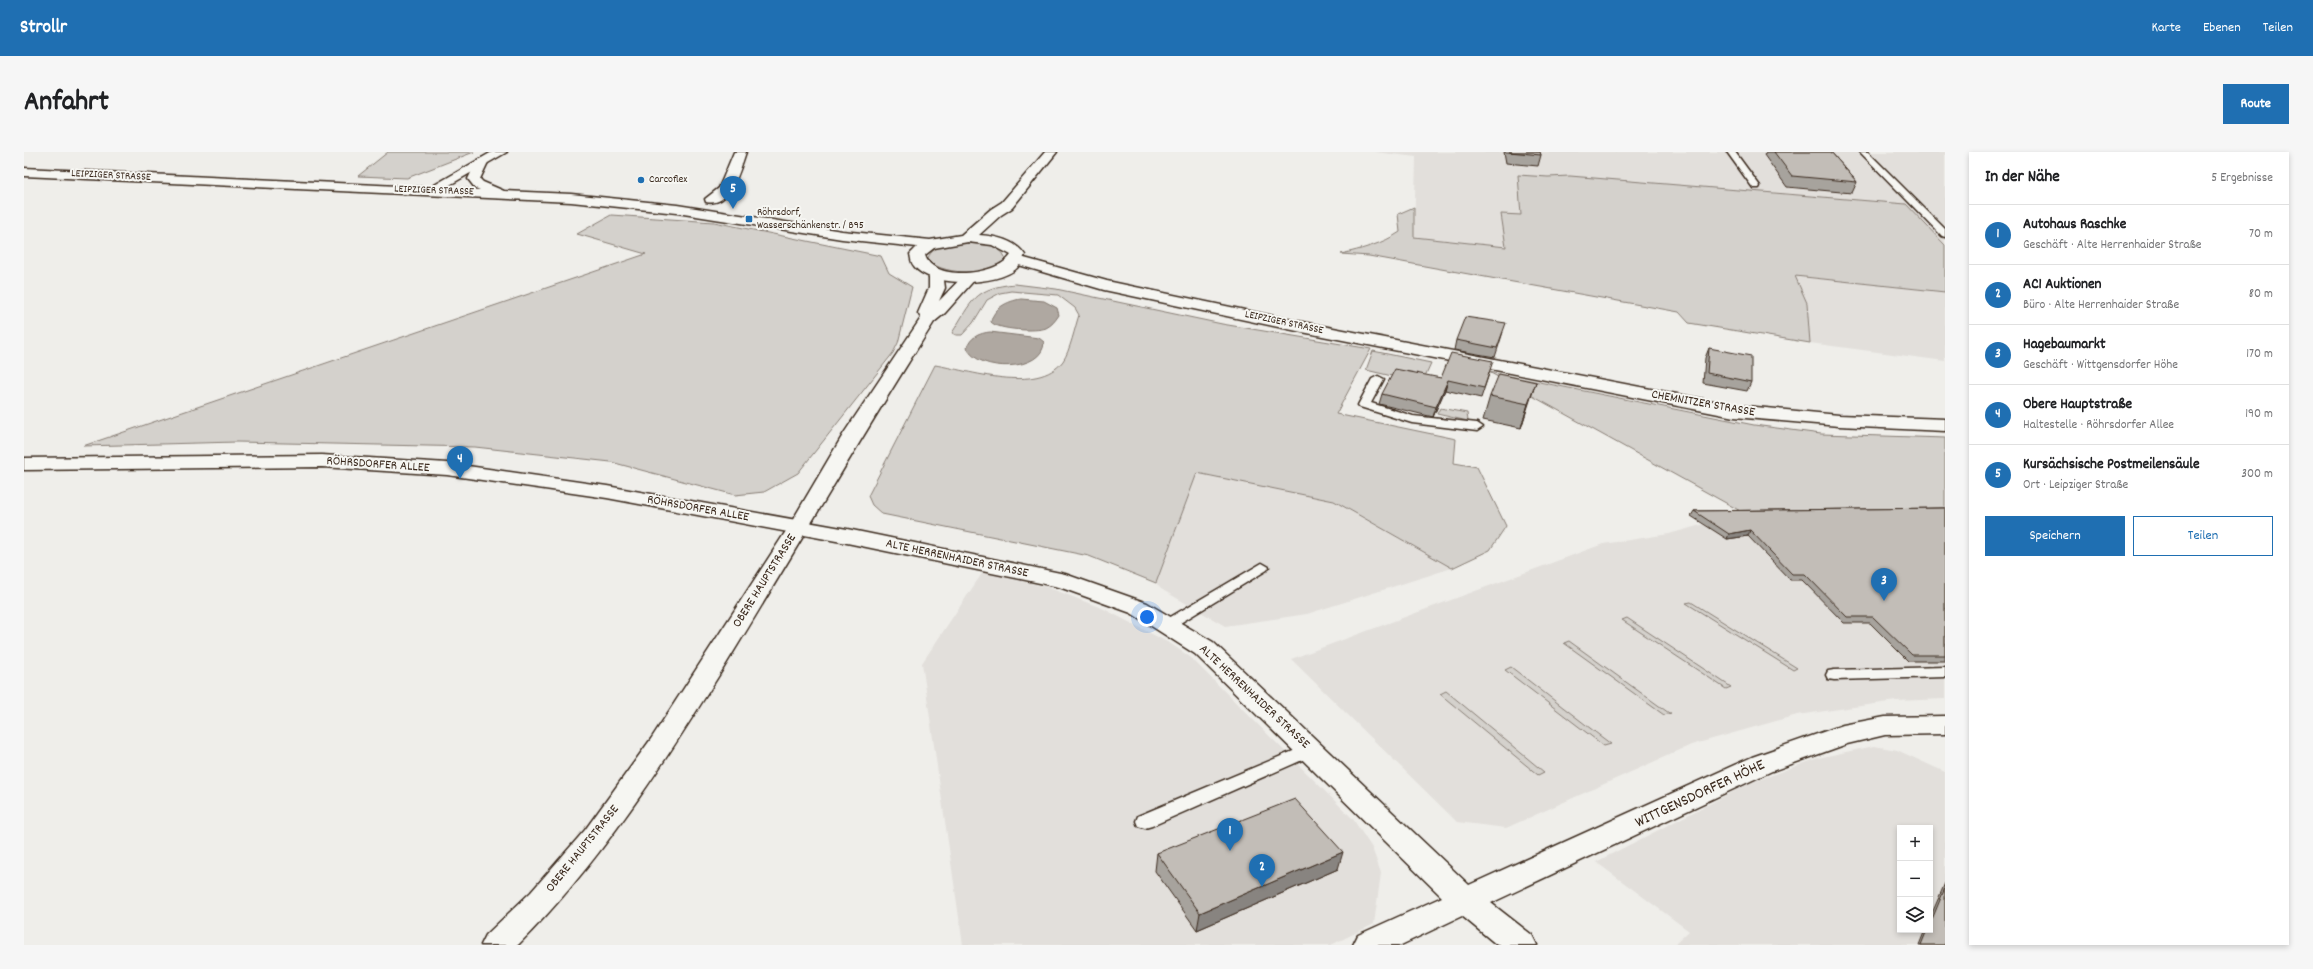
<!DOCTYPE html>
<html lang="de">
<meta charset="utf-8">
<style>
body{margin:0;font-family:Dekko,sans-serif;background:#f6f6f6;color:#202124}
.controls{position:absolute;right:12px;bottom:12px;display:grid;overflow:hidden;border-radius:0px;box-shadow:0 2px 6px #0003}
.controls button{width:36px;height:36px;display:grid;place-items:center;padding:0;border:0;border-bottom:1px solid #e0e0e0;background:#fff;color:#202124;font:20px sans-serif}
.you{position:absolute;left:1123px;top:465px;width:14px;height:14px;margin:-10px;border:3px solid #fff;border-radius:50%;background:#1a73e8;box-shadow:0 0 0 6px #1a73e833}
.badge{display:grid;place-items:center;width:26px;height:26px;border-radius:50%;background:#1f6fb2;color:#fff;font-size:13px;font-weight:700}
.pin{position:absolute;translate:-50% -33px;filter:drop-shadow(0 1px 2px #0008)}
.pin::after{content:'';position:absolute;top:21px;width:14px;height:12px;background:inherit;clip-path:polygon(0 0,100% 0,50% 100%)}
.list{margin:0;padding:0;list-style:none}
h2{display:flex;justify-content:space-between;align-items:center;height:52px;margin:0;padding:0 16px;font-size:17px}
h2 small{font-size:13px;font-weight:400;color:#757577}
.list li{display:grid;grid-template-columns:26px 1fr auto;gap:12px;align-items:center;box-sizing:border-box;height:60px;padding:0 16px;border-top:1px solid #e0e0e0}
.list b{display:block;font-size:15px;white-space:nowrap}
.list p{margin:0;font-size:13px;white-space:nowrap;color:#757577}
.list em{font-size:13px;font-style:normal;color:#757577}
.actions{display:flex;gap:8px;padding:12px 16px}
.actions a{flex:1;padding:9px 0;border:1px solid #1f6fb2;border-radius:0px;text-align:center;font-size:14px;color:#1f6fb2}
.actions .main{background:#1f6fb2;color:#fff}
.icon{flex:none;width:22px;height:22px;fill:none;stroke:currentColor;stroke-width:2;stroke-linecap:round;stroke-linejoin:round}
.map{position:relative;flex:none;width:1921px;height:793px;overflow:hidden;border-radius:0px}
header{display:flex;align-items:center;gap:24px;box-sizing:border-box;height:56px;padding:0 20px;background:#1f6fb2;color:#fff}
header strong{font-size:19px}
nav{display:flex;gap:22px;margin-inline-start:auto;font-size:14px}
.intro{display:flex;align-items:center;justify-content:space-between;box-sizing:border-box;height:96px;padding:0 24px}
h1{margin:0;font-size:28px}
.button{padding:10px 18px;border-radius:0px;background:#1f6fb2;color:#fff;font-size:14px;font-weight:700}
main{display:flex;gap:24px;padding:0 24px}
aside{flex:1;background:#fff;border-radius:0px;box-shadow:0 2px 6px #0003}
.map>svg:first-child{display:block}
</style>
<header>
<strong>Strollr</strong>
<nav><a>Karte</a><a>Ebenen</a><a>Teilen</a></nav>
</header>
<div class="intro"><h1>Anfahrt</h1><a class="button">Route</a></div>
<main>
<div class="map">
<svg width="1921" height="793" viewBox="0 0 1921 793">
<rect width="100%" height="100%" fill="#efeeea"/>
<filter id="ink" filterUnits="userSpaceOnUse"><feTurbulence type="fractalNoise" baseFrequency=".025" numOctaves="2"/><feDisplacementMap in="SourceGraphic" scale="8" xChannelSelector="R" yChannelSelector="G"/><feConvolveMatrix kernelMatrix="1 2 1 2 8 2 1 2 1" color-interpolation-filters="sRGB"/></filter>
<g filter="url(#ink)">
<g fill="#e2dfdb" fill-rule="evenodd">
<polygon points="1351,0 1921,0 1921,93 1882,52 1546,24 1524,25 1495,23 1497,64 1477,62 1482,95 1390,85 1392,5"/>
<polygon points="1770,124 1921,140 1921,209 1786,191 1783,151"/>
<polygon points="1173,321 1310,349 1428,416 1283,462 1201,474 1137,437 1132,431"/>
<polygon points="1921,356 1921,547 1872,549 1773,563 1667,593 1482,676 1433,670 1267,507 1579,392 1645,382 1727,359"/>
<polygon points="959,420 1023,435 1080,457 1147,492 1166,505 1329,667 1348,696 1357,721 1350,772 1307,793 939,793 898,511"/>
<path d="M1850 594 1873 598 1921 620V793H1650L1665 779 1572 710 1726 631 1794 606ZM1876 676H1906V778H1876Z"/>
</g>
<g fill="#d4d1cc" stroke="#887e75">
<polygon points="364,0 450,0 383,26 334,24"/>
<path d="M1494 23 1524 25 1546 24 1882 52 1921 93V140L1771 124 1783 151 1786 191 1665 171 1655 160 1345 104 1317 102C1338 97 1358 92 1376 80L1374 62 1390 55V85L1482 95 1477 62 1497 63Z"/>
<polygon points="587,63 690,70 857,104 865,121 888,135 874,191 869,201 774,321 740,340 711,343 587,310 451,295 213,290 59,294 622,102 553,82"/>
<path d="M941 91C954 91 972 91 980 103L981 107C968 125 922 123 906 110L904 106C909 92 929 92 941 91Z"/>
<path d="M991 132 1032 137 1198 172 1347 197 1312 262 1432 287 1430 311 1453 315 1482 374 1466 398 1428 416 1310 349 1173 321 1132 431 1065 404 858 362 848 353 844 344 911 213C943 218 1014 243 1039 209 1046 199 1051 175 1055 163L1051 156 1034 143 987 139 976 141 963 148 949 171 938 183H932L928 181C948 149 950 136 991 132Z"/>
<polygon points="1349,199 1407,211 1398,231 1342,218"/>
<polygon points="1465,220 1730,273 1797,282 1921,286 1921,356 1720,361"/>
<polygon points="1416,256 1443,261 1444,269 1413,262"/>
<polygon points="1667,450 1773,516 1769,518 1662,451"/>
<polygon points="1603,466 1707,535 1702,537 1598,468"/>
<polygon points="1545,489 1645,561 1647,561 1640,563 1540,491"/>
<polygon points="1487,515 1575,583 1587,592 1580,594 1481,518"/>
<polygon points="1422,539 1520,620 1514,623 1416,542"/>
</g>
<g fill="#afa8a1" stroke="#81766d">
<path d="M997 147 1020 149 1033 156 1035 163C1031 169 1028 173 1022 176 1012 180 974 178 967 170 969 156 984 149 997 147Z"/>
<path d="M966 180 1015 186 1020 190C1020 220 954 221 943 196 946 185 956 181 966 180Z"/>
</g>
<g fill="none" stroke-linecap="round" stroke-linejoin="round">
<defs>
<g id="service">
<polygon points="1703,0 1711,0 1736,34 1735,36 1729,36"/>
<polygon points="1836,0 1844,0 1921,77 1921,85 1918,84"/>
<polygon points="1354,224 1360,227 1347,251 1389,264 1453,271 1459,275 1453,279 1388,271 1336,255 1334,253 1348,227"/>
<polygon points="1238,411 1245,415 1243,418 1148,476 1138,476 1135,473 1138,470"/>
<polygon points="1921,515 1921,525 1810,528 1804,527 1802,523 1804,519 1810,518"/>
<polygon points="1286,592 1292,594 1295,598 1292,602 1128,674 1121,676 1114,674 1112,669 1114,664"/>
</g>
<g id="minor">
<polygon points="468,0 483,0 410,42 406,43 400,39"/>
<path d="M710 0H722C716 17 707 56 682 50L681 47 695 36Z"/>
<polygon points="298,303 423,311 583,334 823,377 1041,422 1123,451 1189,490 1445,733 1728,605 1819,573 1861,565 1921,564 1921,582 1861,583 1823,592 1748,619 1467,751 1508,783 1513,793 1473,793 1438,764 1377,793 1329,793 1334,783 1418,745 1171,502 1107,461 1035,435 823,391 583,346 423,323 298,315 0,318 0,306"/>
</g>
<g id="tertiary">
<polygon points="993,104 1083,129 1278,170 1710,253 1815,263 1921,267 1921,279 1815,274 1710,265 1278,180 1080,138 988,111 986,108 988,105"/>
<path d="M912 117 919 121 921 136 915 149 941 122H951L953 125 921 161 910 170C838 283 772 398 702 512 640 611 577 710 494 793H457L462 783 507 740 561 678 627 587 764 376 820 281 897 166 894 161 905 136V121Z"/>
</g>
<path id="secondary" d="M1021 0H1033L988 56 977 63 955 83C972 84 991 88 1001 103 999 107 996 113 993 116 974 134 906 136 890 114 887 111 887 106 886 102L893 95 818 87 653 61 547 50 0 24V16L456 38 451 36 444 27 452 10 458 6 464 10 456 27 459 30 480 39 547 42 653 53 818 79 906 88 937 83 967 57 978 50ZM944 90 968 93 987 103C973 124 908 130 901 103L910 96Z"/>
</defs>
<use href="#service" stroke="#3b2a1e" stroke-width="3"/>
<use href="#minor" stroke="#3b2a1e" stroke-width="3"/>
<use href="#tertiary" stroke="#3b2a1e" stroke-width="3"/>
<use href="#secondary" stroke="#3b2a1e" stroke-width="3"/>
<use href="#service" fill="#f6f6f2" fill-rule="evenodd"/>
<use href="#minor" fill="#f6f6f2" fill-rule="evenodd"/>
<use href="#tertiary" fill="#f6f6f2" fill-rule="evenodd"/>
<use href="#secondary" fill="#f6f6f2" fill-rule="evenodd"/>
</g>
<g fill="#a7a39d" stroke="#3b2a1e">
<polygon points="1480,0 1516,0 1517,3 1514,14 1482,11"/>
<polygon points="1742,0 1807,0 1833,30 1828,41 1763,35 1740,3"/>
<polygon points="1479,180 1471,205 1430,198 1432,188"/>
<polygon points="1685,196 1727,230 1723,239 1679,231 1681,206"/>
<polygon points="1466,219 1457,246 1421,238 1409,265 1355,252 1358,242 1417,226"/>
<polygon points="1512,230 1497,276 1459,268 1466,244"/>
<polygon points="1921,356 1921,509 1884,509 1846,471 1820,471 1778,428 1766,428 1724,384 1703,387 1667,364 1670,359"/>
<polygon points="1133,701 1314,717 1173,778 1131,719"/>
<polygon points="1921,731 1921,793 1895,793 1901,778 1906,778 1906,766"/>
</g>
<g fill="#888480" stroke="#3b2a1e">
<polygon points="1424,228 1421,238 1409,265 1412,255"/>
<polygon points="1512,230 1504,253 1497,276 1504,252"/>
<polygon points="1726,378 1724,384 1703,387 1705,382"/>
<polygon points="1319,700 1314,717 1173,778 1176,761"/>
</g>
<g fill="#c2bdb7" stroke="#3b2a1e">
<polygon points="1485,0 1516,0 1517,3"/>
<polygon points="1750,0 1807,0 1833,30 1768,24"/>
<polygon points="1441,165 1482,171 1473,196 1432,188"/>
<polygon points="1685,196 1727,204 1727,230 1683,221"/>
<polygon points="1427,201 1469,209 1460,236 1424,228 1412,255 1358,242 1371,217 1417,226"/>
<polygon points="1475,222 1512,230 1504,252 1466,244"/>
<polygon points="1921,356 1921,503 1888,503 1849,465 1823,465 1781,422 1768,422 1726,378 1705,382 1670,359"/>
<polygon points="1271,647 1319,700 1176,761 1133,701"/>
<polygon points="1921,736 1921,793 1897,793 1903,778 1906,778 1906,772"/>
</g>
</g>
<g fill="#1f6fb2" stroke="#f6f6f2" stroke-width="1.5">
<circle cx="617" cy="28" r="4"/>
<rect x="721" y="63" width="8" height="8" rx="2"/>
</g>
<g text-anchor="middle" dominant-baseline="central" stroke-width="4" stroke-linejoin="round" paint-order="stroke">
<g font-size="11" fill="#3b2a1e" stroke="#f6f6f2">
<text transform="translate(87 24) rotate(3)">LEIPZIGER STRASSE</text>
<text transform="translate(410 39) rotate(2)">LEIPZIGER STRASSE</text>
<text transform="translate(1260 171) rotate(12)">LEIPZIGER STRASSE</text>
</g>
<g font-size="11" fill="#3b2a1e" stroke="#f6f6f2" text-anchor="start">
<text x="625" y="28">Carcoflex</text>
<text x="733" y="61">Röhrsdorf,<tspan x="733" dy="13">Wasserschänkenstr. / B95</tspan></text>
</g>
<g font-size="13" fill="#3b2a1e" stroke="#f6f6f2">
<text transform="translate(1679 252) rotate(10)">CHEMNITZER STRASSE</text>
<text transform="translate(354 313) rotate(4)">RÖHRSDORFER ALLEE</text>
<text transform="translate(674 357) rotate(10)">RÖHRSDORFER ALLEE</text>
<text transform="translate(933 407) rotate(12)">ALTE HERRENHAIDER STRASSE</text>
<text transform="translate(741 429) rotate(-58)">OBERE HAUPTSTRASSE</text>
<text transform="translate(1230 545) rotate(43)">ALTE HERRENHAIDER STRASSE</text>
<text transform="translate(559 697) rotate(-51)">OBERE HAUPTSTRASSE</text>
</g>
<g font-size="16" fill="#3b2a1e" stroke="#f6f6f2">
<text transform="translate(1676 642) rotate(-25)">WITTGENSDORFER HÖHE</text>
</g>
</g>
</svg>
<div class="controls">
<button>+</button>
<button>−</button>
<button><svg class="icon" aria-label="layers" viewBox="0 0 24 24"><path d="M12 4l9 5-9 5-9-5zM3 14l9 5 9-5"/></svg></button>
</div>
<div class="you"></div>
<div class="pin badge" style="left:1206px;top:699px">1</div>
<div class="pin badge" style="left:1238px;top:735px">2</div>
<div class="pin badge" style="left:1860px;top:449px">3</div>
<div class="pin badge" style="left:436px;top:327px">4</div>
<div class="pin badge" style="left:709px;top:57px">5</div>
</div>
<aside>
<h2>In der Nähe<small>5 Ergebnisse</small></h2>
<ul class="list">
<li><span class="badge">1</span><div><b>Autohaus Raschke</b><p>Geschäft · Alte Herrenhaider Straße</p></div><em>70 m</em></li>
<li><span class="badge">2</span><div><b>AC1 Auktionen</b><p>Büro · Alte Herrenhaider Straße</p></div><em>80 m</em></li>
<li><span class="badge">3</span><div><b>Hagebaumarkt</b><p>Geschäft · Wittgensdorfer Höhe</p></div><em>170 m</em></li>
<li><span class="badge">4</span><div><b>Obere Hauptstraße</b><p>Haltestelle · Röhrsdorfer Allee</p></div><em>190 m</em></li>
<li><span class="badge">5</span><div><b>Kursächsische Postmeilensäule</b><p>Ort · Leipziger Straße</p></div><em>300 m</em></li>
</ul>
<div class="actions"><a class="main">Speichern</a><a>Teilen</a></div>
</aside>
</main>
